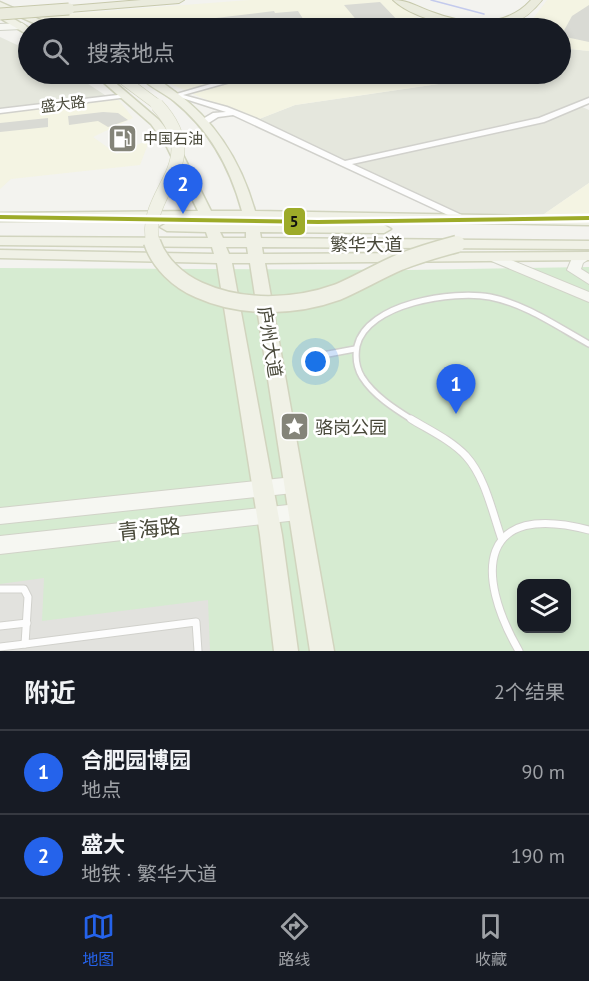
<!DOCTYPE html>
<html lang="zh">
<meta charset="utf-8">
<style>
body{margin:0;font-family:"PT Sans","Noto Sans SC",sans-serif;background:#20242c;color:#f1f3f6}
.controls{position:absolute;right:18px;bottom:18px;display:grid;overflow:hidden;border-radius:12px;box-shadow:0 3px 9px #0003}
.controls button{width:54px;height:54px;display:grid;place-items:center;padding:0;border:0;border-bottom:2px solid #363941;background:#171b24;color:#f1f3f6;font:30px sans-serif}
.you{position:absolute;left:316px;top:362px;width:21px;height:21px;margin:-15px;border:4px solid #fff;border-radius:50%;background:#1a73e8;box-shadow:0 0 0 9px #1a73e833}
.badge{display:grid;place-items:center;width:39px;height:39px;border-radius:50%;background:#2563eb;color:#fff;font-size:20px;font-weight:700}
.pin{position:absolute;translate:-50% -50px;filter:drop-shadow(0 2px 3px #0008)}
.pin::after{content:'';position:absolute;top:32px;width:21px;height:18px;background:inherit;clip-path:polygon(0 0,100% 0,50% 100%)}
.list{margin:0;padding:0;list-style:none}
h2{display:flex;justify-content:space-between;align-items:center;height:78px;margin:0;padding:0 24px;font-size:26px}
h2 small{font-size:20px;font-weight:400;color:#9ea1a6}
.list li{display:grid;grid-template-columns:39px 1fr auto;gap:18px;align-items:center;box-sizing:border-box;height:84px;padding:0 24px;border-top:2px solid #363941}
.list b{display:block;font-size:22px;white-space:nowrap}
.list p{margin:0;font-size:20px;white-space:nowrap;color:#9ea1a6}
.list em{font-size:20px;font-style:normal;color:#9ea1a6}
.icon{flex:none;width:33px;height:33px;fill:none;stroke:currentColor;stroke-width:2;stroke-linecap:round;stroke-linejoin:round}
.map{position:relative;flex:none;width:589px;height:651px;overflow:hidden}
.search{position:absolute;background:#171b24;box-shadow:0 3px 9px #0003;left:18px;right:18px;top:18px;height:66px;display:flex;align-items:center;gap:15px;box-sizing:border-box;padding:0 21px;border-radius:33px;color:#9ea1a6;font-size:22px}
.sheet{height:246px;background:#171b24}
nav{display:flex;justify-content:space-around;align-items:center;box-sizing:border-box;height:84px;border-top:2px solid #363941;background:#171b24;font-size:16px;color:#9ea1a6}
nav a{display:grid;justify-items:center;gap:3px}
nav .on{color:#2563eb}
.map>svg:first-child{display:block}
</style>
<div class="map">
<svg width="589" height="651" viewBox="0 0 589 651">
<rect width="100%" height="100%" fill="#f3f3ef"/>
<g fill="#e5e7dd">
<polygon points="0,37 28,50 28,74 73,74 111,99 0,111"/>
<polygon points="561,48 589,51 589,100 578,105 589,110 589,183 534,221 463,219 254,121 295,105 452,82 470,74 560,74"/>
</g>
<g fill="#f4f4e3">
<polygon points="249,0 392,0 428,24 448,28 51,28 27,17"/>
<polygon points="547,0 589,0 589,51 561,48 560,28 526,28"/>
<polygon points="148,74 470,74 452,82 295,105 254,121"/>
<polygon points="117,98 133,118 93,137 117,154 150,139 140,165 11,179 0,189 0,111"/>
<polygon points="589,183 589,221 534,221"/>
</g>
<path fill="#d6ebd1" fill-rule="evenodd" d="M589 267V651H0V268L407 270ZM522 584H566V628H522Z"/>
<polygon fill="#e2e2de" points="44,578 42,621 208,600 210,651 0,651 0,584"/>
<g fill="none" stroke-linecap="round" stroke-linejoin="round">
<polyline stroke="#c3caed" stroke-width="1.5" points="431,0 484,14"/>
</g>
<g fill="#d9dad4">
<polygon points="380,2 403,26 363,28 344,5"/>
<polygon points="589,5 589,42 561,36 572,16"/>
<polygon points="274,11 275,13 298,11 309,28 202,28 199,20"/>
<polygon points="103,112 118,113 128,120 108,127 98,121 69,125 68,116"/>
<polygon points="48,118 48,127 0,132 0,123"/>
</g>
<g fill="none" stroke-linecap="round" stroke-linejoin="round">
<defs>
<g id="lane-far1">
<polyline points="312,357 355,349"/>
<path d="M414 421C395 409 374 396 362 377 356 367 355 357 357 346 367 303 454 290 490 297 526 304 558 327 589 344"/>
</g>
<g id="lane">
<path d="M411 419C429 430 451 440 466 456 485 477 492 511 501 537"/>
<polyline points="0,589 24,589 28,597 25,644 196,622 198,651"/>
<polyline points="0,626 27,623"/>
<polyline points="0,647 25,644"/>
<path d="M519 651C474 573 479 501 589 530"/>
</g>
<g id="street">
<polygon points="228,79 231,81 230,82 183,95 227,107 257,119 345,161 539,118 589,98 589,103 544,122 352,164 466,217 466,221 463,222 233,115 218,117 207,124 201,124 201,120 213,113 226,112 173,95"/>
<polygon points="126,94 129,96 128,97 0,113 0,109"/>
</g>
<g id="secondary">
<polygon points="0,24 22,23 26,26 22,29 0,30"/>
<polygon points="584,252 589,253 589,259 583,263 581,269 589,274 589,284 567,270 572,258"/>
<polygon points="494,253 589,292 589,302 489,260 487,257"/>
<polygon points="293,477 300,480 302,485 300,490 293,493 0,524 0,508"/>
<polygon points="297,504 304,506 307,512 304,518 297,520 0,554 0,536"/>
</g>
<g id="primary">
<polygon points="0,2 54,26 56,28 45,28 0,8"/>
<polygon points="3,16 9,16 29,28 28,35 3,20"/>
<path d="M94 74H105L159 120 176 141 211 211H242C230 167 210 130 174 101 163 92 144 84 137 74 152 74 162 82 174 91 216 121 241 162 255 211L589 217V225L258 219V224L384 225 391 229 384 233 260 232 261 238 589 241V249L262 247 263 254 589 252V260L265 263 334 651H310L250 263H232L282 535 298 651H274L260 535 217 263 0 258V250L214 254 212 247 0 245V237L208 238 206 232 167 231 160 227 167 223H202L201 220 0 221V213L198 211 166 145 151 124ZM215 219H244V223H216ZM220 232H246V238H223ZM226 247H247L248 254H229Z"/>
</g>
<g id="highway">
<polygon points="141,0 184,0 179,3 69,12 64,9 69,6"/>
<path d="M393 0C408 0 418 7 432 12 466 25 506 28 531 0H542C534 10 526 18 513 23 483 35 417 23 393 0Z"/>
</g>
</defs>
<use href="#lane-far1" stroke="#d1d1cc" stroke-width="8"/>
<use href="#lane" stroke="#d1d1cc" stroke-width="9"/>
<use href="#street" stroke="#d1d1cc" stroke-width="3"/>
<use href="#secondary" stroke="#d1d3c8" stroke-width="2"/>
<use href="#primary" stroke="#d1d4be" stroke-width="3"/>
<use href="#highway" stroke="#c7c9ac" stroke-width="2"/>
<use href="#lane-far1" stroke="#fdfdfd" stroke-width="5"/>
<use href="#lane" stroke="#fdfdfd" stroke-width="7"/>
<use href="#street" fill="#fdfdfd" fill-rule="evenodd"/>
<use href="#secondary" fill="#f6f7f2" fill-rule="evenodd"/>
<use href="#primary" fill="#f0f1e6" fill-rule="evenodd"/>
<use href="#highway" fill="#eaebdd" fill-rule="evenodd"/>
<defs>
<polyline id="primary-bridge-far2" points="116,74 159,106"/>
<path id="primary-bridge-far1" d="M153 243C140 191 212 164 157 105"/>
<path id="primary-bridge" d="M152 242C159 263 178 281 199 290 241 309 294 308 338 292 359 283 379 271 400 262 418 255 438 249 457 244"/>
<polyline id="highway-bridge" points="0,14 69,9"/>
</defs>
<use href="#primary-bridge-far2" stroke="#d1d4be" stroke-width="11" stroke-linecap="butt"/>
<use href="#primary-bridge-far1" stroke="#d1d4be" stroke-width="14" stroke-linecap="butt"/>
<use href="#primary-bridge" stroke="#d1d4be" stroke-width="19" stroke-linecap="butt"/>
<use href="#highway-bridge" stroke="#c7c9ac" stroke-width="13" stroke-linecap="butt"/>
<use href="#primary-bridge-far2" stroke="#f0f1e6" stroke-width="10"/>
<use href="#primary-bridge-far1" stroke="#f0f1e6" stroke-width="13"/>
<use href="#primary-bridge" stroke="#f0f1e6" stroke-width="16"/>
<use href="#highway-bridge" stroke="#eaebdd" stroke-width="11"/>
<defs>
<polygon id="metro-1" points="0,215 318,220 589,216 589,220 318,224 0,219"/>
</defs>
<use href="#metro-1" stroke="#fff" stroke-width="5"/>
<use href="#metro-1" fill="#9dab29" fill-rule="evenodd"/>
</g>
<defs>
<symbol id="fuel-square" viewBox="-11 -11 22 22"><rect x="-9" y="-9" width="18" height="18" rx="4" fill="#848479" stroke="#fff"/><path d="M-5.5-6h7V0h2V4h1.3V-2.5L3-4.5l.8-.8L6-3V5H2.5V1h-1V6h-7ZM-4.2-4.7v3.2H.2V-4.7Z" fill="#fff"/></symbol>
<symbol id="sight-square" viewBox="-11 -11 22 22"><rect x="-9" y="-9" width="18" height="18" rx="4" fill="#848479" stroke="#fff"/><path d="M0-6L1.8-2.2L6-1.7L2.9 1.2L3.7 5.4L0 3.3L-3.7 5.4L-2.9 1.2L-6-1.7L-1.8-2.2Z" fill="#fff"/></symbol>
</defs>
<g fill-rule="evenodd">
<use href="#fuel-square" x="106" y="122" width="33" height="33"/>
<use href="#sight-square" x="278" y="410" width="33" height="33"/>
</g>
<g text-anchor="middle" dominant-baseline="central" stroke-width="5" stroke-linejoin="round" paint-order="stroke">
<g font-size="15" fill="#49493a" stroke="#fff">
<text transform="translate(63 104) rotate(-7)">盛大路</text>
</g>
<g font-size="15" fill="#49493a" stroke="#fff" text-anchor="start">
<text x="143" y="138">中国石油</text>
</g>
<g font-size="18" fill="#49493a" stroke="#fff">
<text x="366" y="244">繁华大道</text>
<text transform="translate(270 342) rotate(81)">庐州大道</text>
</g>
<g font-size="18" fill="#49493a" stroke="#fff" text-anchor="start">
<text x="315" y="427">骆岗公园</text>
</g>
<g font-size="21" fill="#49493a" stroke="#fff">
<text transform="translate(149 529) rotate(-6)">青海路</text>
</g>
</g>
<rect stroke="#fff" stroke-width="2" x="283" y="207" width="23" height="29" rx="6" fill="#9dab29"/>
<g font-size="16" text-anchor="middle" font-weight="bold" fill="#111">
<text x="294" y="227">5</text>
</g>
</svg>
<div class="controls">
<button><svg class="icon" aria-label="layers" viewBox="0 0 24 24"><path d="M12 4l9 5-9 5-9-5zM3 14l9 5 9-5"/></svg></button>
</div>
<div class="you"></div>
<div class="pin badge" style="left:456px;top:414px">1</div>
<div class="pin badge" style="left:183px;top:214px">2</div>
<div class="search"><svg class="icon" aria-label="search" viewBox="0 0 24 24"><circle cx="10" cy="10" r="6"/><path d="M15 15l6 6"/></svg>搜索地点</div>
</div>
<section class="sheet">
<h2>附近<small>2个结果</small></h2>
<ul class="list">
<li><span class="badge">1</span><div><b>合肥园博园</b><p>地点</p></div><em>90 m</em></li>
<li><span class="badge">2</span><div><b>盛大</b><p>地铁 · 繁华大道</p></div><em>190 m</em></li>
</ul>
</section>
<nav>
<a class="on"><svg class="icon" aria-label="map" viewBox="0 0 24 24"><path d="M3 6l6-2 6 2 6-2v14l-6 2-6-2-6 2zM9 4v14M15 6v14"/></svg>地图</a>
<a><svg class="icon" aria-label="directions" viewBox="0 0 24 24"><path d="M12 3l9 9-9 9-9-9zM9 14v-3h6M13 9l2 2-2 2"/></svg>路线</a>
<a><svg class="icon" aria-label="saved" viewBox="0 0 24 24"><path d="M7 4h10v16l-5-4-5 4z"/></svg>收藏</a>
</nav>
